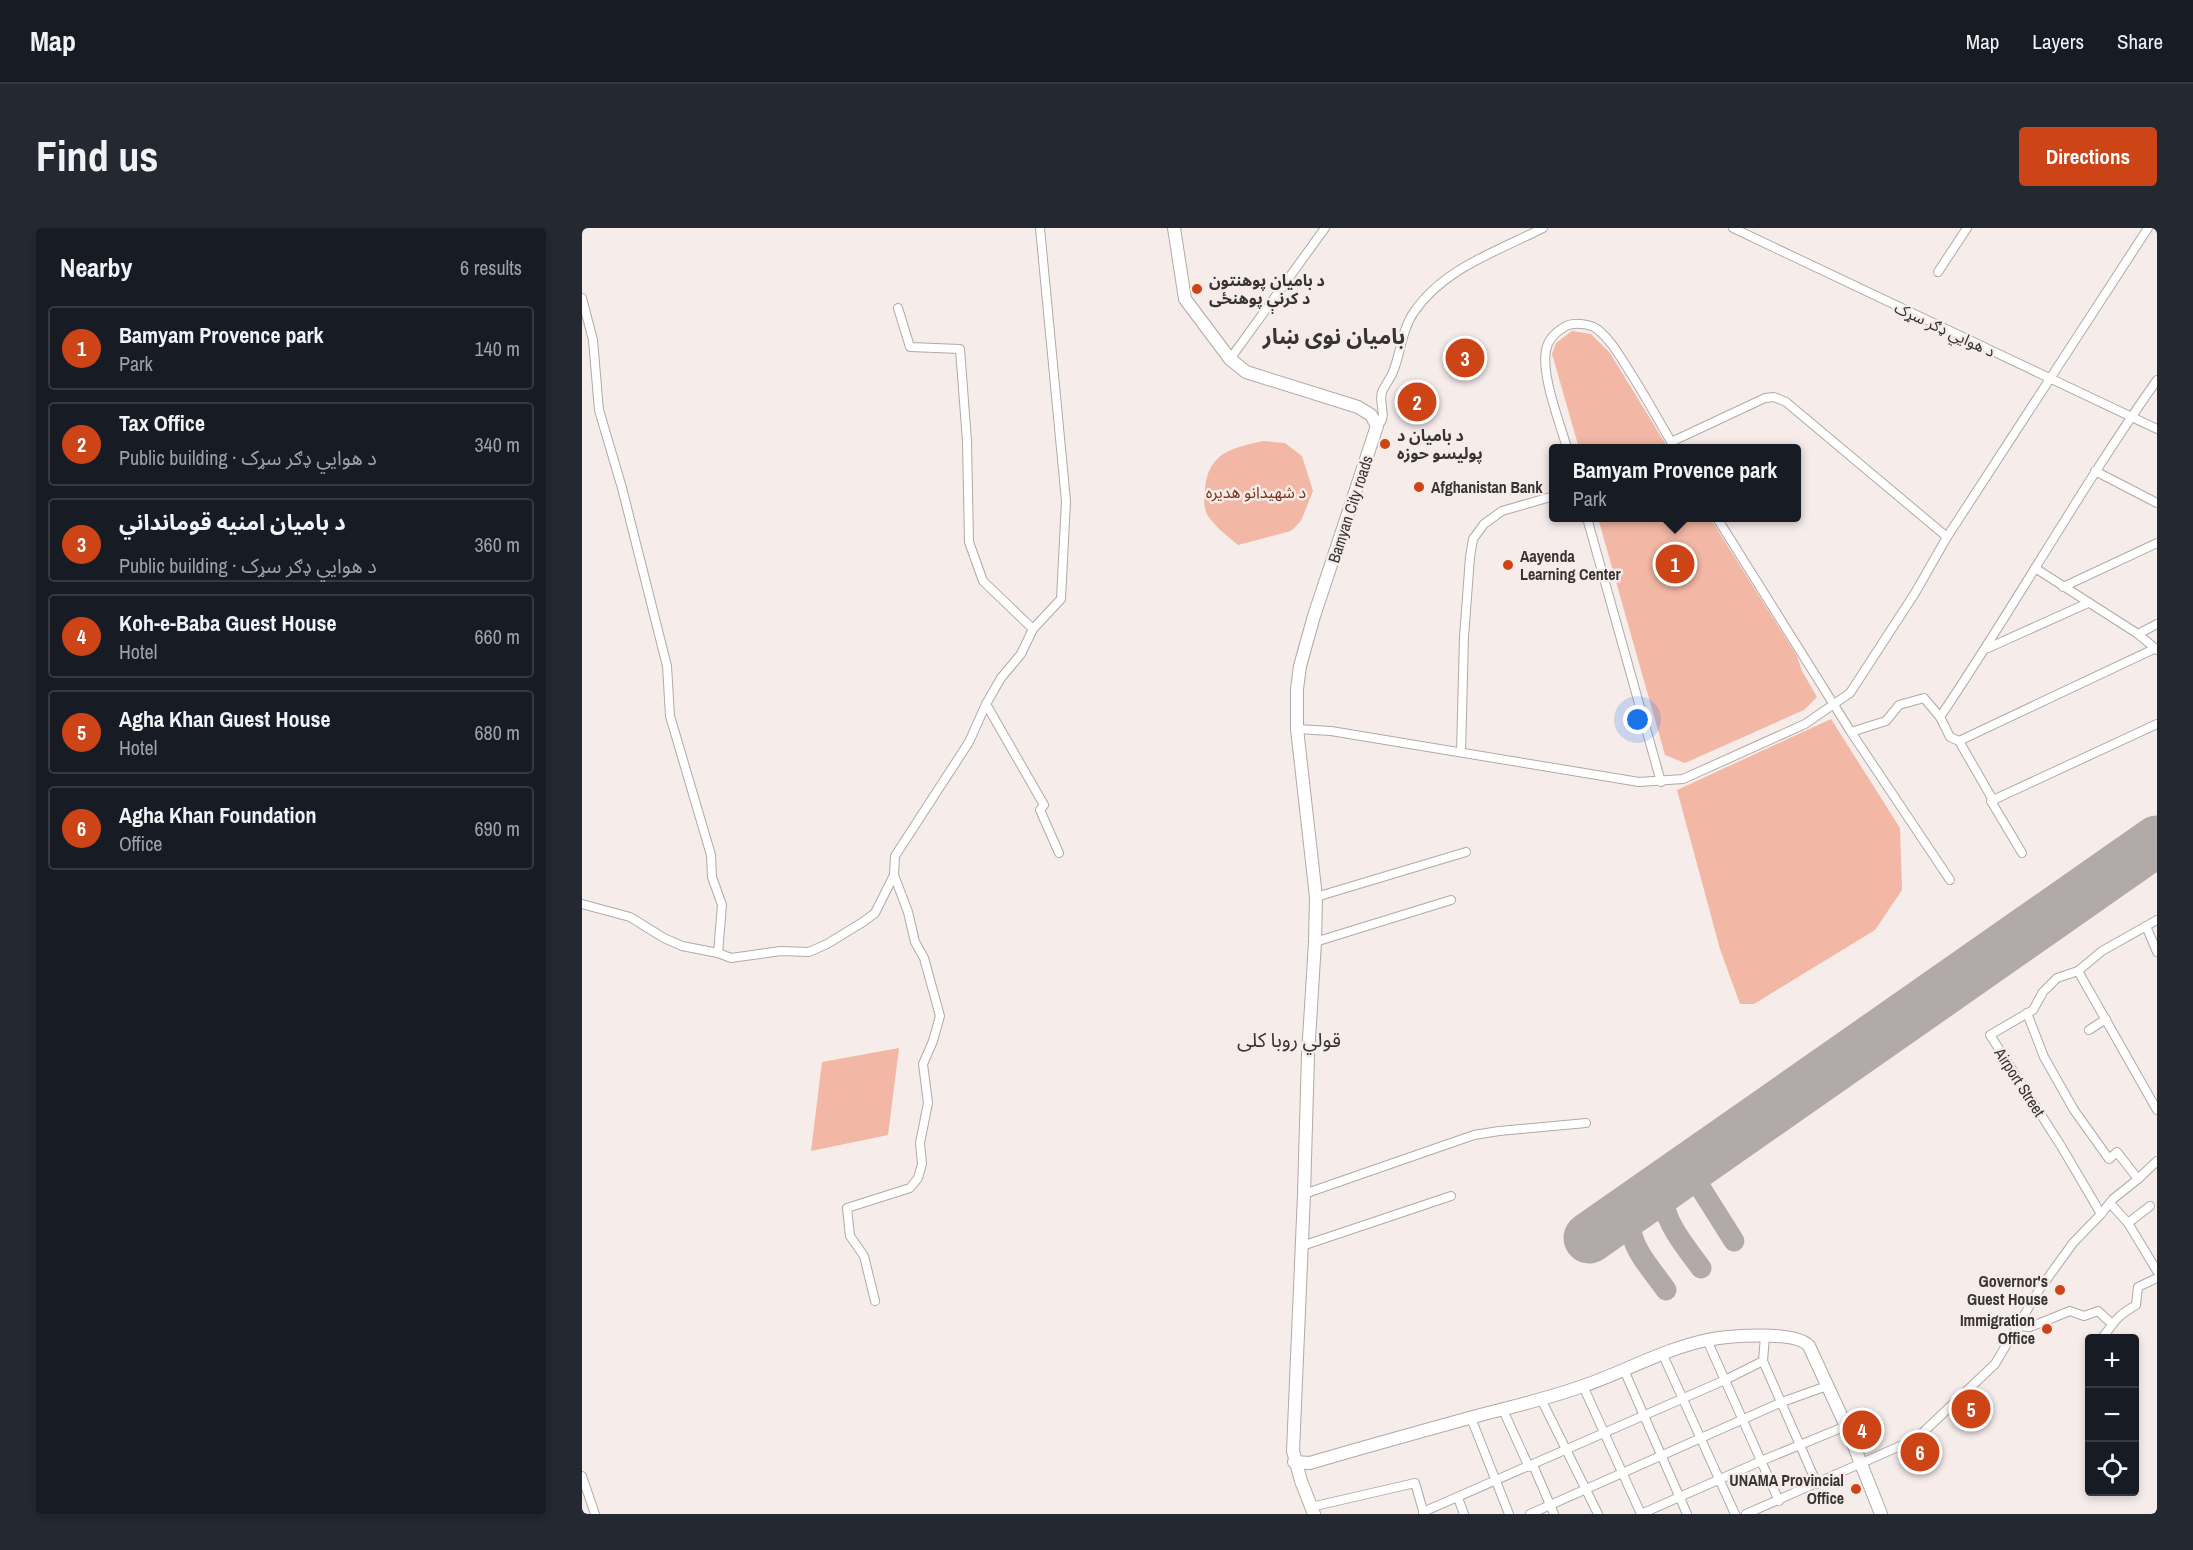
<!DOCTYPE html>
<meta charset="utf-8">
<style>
body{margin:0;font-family:"Archivo Narrow","Noto Sans Arabic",sans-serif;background:#242831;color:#f1f3f6}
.controls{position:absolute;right:18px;bottom:18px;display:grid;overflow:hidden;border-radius:6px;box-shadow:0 3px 9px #0003}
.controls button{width:54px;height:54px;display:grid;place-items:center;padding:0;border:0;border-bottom:2px solid #363941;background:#171b24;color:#f1f3f6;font:30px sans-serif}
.you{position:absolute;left:1056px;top:492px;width:21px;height:21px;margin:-15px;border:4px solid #fff;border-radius:50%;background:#1a73e8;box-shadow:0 0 0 9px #1a73e833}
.badge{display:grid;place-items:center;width:39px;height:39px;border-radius:50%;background:#cd4517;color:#fff;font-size:20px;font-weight:700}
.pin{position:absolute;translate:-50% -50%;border:3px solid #fff;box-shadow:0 2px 6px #0006}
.popup{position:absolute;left:967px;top:216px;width:252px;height:78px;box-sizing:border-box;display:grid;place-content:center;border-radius:6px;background:#171b24;filter:drop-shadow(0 2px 4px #0005);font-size:20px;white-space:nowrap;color:#9ea1a6}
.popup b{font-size:22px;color:#f1f3f6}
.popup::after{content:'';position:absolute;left:50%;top:100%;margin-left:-12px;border:12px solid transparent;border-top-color:#171b24}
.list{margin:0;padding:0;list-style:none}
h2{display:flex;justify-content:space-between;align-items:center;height:78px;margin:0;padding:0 24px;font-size:26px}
h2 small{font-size:20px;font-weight:400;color:#9ea1a6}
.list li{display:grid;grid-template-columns:39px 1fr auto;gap:18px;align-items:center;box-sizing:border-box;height:84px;margin:0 12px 12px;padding:0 12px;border:2px solid #363941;border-radius:6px}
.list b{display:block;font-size:22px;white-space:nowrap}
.list p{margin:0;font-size:20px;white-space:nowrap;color:#9ea1a6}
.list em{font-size:20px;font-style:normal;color:#9ea1a6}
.icon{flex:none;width:33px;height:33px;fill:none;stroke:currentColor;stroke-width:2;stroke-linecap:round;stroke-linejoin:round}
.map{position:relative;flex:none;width:1575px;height:1286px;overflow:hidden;border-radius:6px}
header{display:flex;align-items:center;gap:36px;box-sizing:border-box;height:84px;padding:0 30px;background:#171b24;border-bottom:2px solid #363941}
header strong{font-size:28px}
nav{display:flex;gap:33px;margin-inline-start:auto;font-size:21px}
.intro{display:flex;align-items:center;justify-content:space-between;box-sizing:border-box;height:144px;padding:0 36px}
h1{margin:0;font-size:42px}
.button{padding:15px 27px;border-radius:6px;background:#cd4517;color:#fff;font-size:21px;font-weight:700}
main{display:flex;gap:36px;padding:0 36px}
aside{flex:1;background:#171b24;border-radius:6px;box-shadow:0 3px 9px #0003}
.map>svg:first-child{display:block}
</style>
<header>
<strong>Map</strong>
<nav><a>Map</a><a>Layers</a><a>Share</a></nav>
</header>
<div class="intro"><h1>Find us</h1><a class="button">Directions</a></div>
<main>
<aside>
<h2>Nearby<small>6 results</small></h2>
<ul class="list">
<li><span class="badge">1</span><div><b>Bamyam Provence park</b><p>Park</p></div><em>140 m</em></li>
<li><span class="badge">2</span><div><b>Tax Office</b><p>Public building · د هوايي ډګر سړک</p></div><em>340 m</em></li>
<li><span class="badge">3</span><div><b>د بامیان امنیه قومانداني</b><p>Public building · د هوايي ډګر سړک</p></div><em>360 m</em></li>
<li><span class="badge">4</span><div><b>Koh-e-Baba Guest House</b><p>Hotel</p></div><em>660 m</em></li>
<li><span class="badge">5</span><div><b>Agha Khan Guest House</b><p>Hotel</p></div><em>680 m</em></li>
<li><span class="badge">6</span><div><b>Agha Khan Foundation</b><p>Office</p></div><em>690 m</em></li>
</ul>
</aside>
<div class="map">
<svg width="1575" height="1286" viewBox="0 0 1575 1286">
<rect width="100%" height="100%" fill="#f6edeb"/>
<g fill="#f2b7a5">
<polygon points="990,103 1009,106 1028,125 1086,220 997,220 970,126 974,115"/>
<path d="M681 213 703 215 720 228 731 263 719 293 709 303 656 317C647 309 633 299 626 288 621 279 622 271 623 261 626 224 651 220 681 213Z"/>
<polygon points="1016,290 1128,290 1215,428 1220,443 1235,469 1222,482 1103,535 1083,527"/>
<polygon points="1249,491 1318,600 1320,662 1293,702 1172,776 1158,776 1138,721 1095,562"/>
<polygon points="317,820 306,907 229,923 240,834"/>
</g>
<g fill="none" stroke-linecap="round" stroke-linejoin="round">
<g stroke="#b1aaa8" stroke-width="21">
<polyline points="1127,926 1119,941 1118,959 1152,1013"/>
<path d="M1093 949C1088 958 1083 966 1083 977 1084 996 1108 1025 1119 1040"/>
<path d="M1061 972C1056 980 1049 989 1049 998 1049 1021 1072 1044 1084 1062"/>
</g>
<polyline stroke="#b1aaa8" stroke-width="51" points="1007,1010 1575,613"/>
<defs>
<g id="street">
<polyline points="1151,0 1575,201"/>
<polyline points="1356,44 1385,0"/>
<polyline points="0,70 11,112 17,182 40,260 85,438 88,488 129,627 130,649 140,677 136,725"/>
<polyline points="316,80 328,119 378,121 385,213 387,314 401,353 451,401"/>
<polyline points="648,131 743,0"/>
<path d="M795 198C807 189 796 176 800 164 803 157 808 151 811 144 819 124 820 101 832 84 862 40 916 23 961 0"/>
<polyline points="1089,214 1183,170 1192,169 1204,174 1365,309"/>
<path d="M985 220C978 195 959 148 964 122 966 111 975 103 984 98 993 94 1008 96 1015 101 1029 112 1037 127 1046 141 1063 167 1077 194 1093 220"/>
<polyline points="1513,243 1575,275"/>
<polyline points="1005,290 1079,554"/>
<polyline points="1135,290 1269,504 1368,652"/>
<polyline points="1453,340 1556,406 1575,422"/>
<polyline points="1481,359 1575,315"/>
<polyline points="1556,406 1575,396"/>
<polyline points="1406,420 1506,375"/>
<polyline points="404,476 462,577 458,582 477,625"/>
<polyline points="1358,489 1368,509 1377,513 1411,572 1409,573 1440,625"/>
<polyline points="715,501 749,503 1057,554 1101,551 1223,496 1268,465 1333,365 1365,309 1566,0"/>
<path d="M1269 504 1304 493 1317 477 1342 470 1358 489C1433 378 1498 261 1575 152"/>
<polyline points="1377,513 1574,420"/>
<polyline points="879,524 882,409 888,329 891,311 902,296 920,283 972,268"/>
<polyline points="1409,573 1575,496"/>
<polyline points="734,669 884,624"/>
<polyline points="0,676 48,689 82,710 100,718 136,725 149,730 199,723 227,724 245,716 281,694 293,685 312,647"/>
<polyline points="1564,698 1575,724"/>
<polyline points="733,714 869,672"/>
<polyline points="1496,743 1575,882"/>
<polyline points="1445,785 1462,829 1492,882 1527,931 1535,924 1556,951"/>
<polyline points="1507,802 1524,791"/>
<polyline points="722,966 892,907 917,903 1004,895"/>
<polyline points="1528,975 1546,995 1575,1043"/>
<polyline points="1519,986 1479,918 1408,807 1451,782 1461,764 1475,750 1496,743 1520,723 1575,692"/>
<polyline points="1546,995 1568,978"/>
<polyline points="720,1018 869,968"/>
<polyline points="293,1073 282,1028 268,1008 265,980 328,960 336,950 340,936 338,915 346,875 341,836 351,813 358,788 342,730 333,714 326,684 312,647 313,628 387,514 404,476 419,450 439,426 451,401 479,371 484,273 458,0"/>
<polyline points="1437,1098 1448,1099 1488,1083 1502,1088 1516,1083 1529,1095"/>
<polyline points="1183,1108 1181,1133 1235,1256"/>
<path d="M1520 1110C1534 1093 1532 1090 1554 1077L1556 1059 1575 1050"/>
<polyline points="1125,1112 1197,1273"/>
<polyline points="1080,1125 1153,1286"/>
<polyline points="1042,1142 1105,1286"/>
<polyline points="1001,1158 1059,1286"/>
<polyline points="959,1171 1016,1286"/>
<polyline points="921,1182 947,1239"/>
<polyline points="889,1190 927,1286"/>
<polyline points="951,1237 972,1286"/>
<polyline points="0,1248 13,1286"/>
<polyline points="876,1270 882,1286"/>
<polyline points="729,1279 833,1255 842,1286"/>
<polyline points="841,1284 1143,1152 1181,1133"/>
<polyline points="948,1286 1200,1174 1245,1158"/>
<polyline points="1059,1286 1179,1233 1264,1198"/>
<polyline points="1164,1286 1334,1211 1413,1136 1457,1062 1491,1015 1519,986 1531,971 1556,951 1575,933"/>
</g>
<g id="secondary">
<polyline points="592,0 603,71 648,131 664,144 776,179 789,187 795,198 732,388 718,438 715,461 715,501 734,669 733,714 726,827 722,966 711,1223 719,1253 732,1286"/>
<path d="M712 1234 728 1235C782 1219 837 1204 891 1189 928 1179 965 1171 1001 1158 1042 1144 1082 1121 1125 1112 1145 1108 1214 1102 1227 1118L1264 1198 1299 1286"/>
</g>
</defs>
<use href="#street" stroke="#b1a9a6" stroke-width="10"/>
<use href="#secondary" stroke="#b1a9a6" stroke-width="14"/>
<use href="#street" stroke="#fff" stroke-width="8"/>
<use href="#secondary" stroke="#fff" stroke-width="12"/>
</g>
<g fill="#cd4517" stroke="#f6edeb" stroke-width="2">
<circle cx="615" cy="61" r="6"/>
<circle cx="803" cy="216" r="6"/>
<circle cx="837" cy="259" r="6"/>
<circle cx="926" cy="337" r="6"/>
<circle cx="1478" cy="1062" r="6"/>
<circle cx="1465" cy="1101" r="6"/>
<circle cx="1274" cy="1261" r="6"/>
</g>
<g text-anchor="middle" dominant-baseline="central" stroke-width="5" stroke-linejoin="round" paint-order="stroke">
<g font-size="16" font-weight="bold" fill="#373433" stroke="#f6edeb" text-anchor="start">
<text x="627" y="52">د بامیان پوهنتون<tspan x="627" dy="18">د کرنې پوهنځی</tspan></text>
<text x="815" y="207">د بامیان د<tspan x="815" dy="18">پولیسو حوزه</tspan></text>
<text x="849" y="259">Afghanistan Bank</text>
<text x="938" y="328">Aayenda<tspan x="938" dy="18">Learning Center</tspan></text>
<text x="1466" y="1053" text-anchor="end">Governor's<tspan x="1466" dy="18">Guest House</tspan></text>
<text x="1453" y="1092" text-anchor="end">Immigration<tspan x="1453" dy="18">Office</tspan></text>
<text x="1262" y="1252" text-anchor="end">UNAMA Provincial<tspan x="1262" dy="18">Office</tspan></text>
</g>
<g font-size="16" fill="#373433" stroke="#f6edeb">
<text transform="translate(1363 101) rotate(25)">د هوايي ډګر سړک</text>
<text transform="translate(768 281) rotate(-72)">Bamyan City roads</text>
<text transform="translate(1438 854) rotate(57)">Airport Street</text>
</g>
<g font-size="16" fill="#823016" stroke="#f6edeb">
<text x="674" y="264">د شهیدانو هدیره</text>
</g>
<g font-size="20" fill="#373433" stroke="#f6edeb">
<text x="707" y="811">قولي روبا کلی</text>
</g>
<g font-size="22" font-weight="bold" fill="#373433" stroke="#f6edeb">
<text x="752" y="108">باميان نوی ښار</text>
</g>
</g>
</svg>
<div class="controls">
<button>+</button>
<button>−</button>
<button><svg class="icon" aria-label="locate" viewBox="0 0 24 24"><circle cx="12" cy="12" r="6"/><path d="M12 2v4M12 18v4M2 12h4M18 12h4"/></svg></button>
</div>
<div class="you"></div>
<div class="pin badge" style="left:1093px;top:336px">1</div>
<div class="popup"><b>Bamyam Provence park</b>Park</div>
<div class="pin badge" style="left:835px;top:174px">2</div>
<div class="pin badge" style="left:883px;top:130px">3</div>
<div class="pin badge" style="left:1280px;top:1202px">4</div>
<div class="pin badge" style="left:1389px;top:1181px">5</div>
<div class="pin badge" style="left:1338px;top:1224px">6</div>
</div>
</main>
